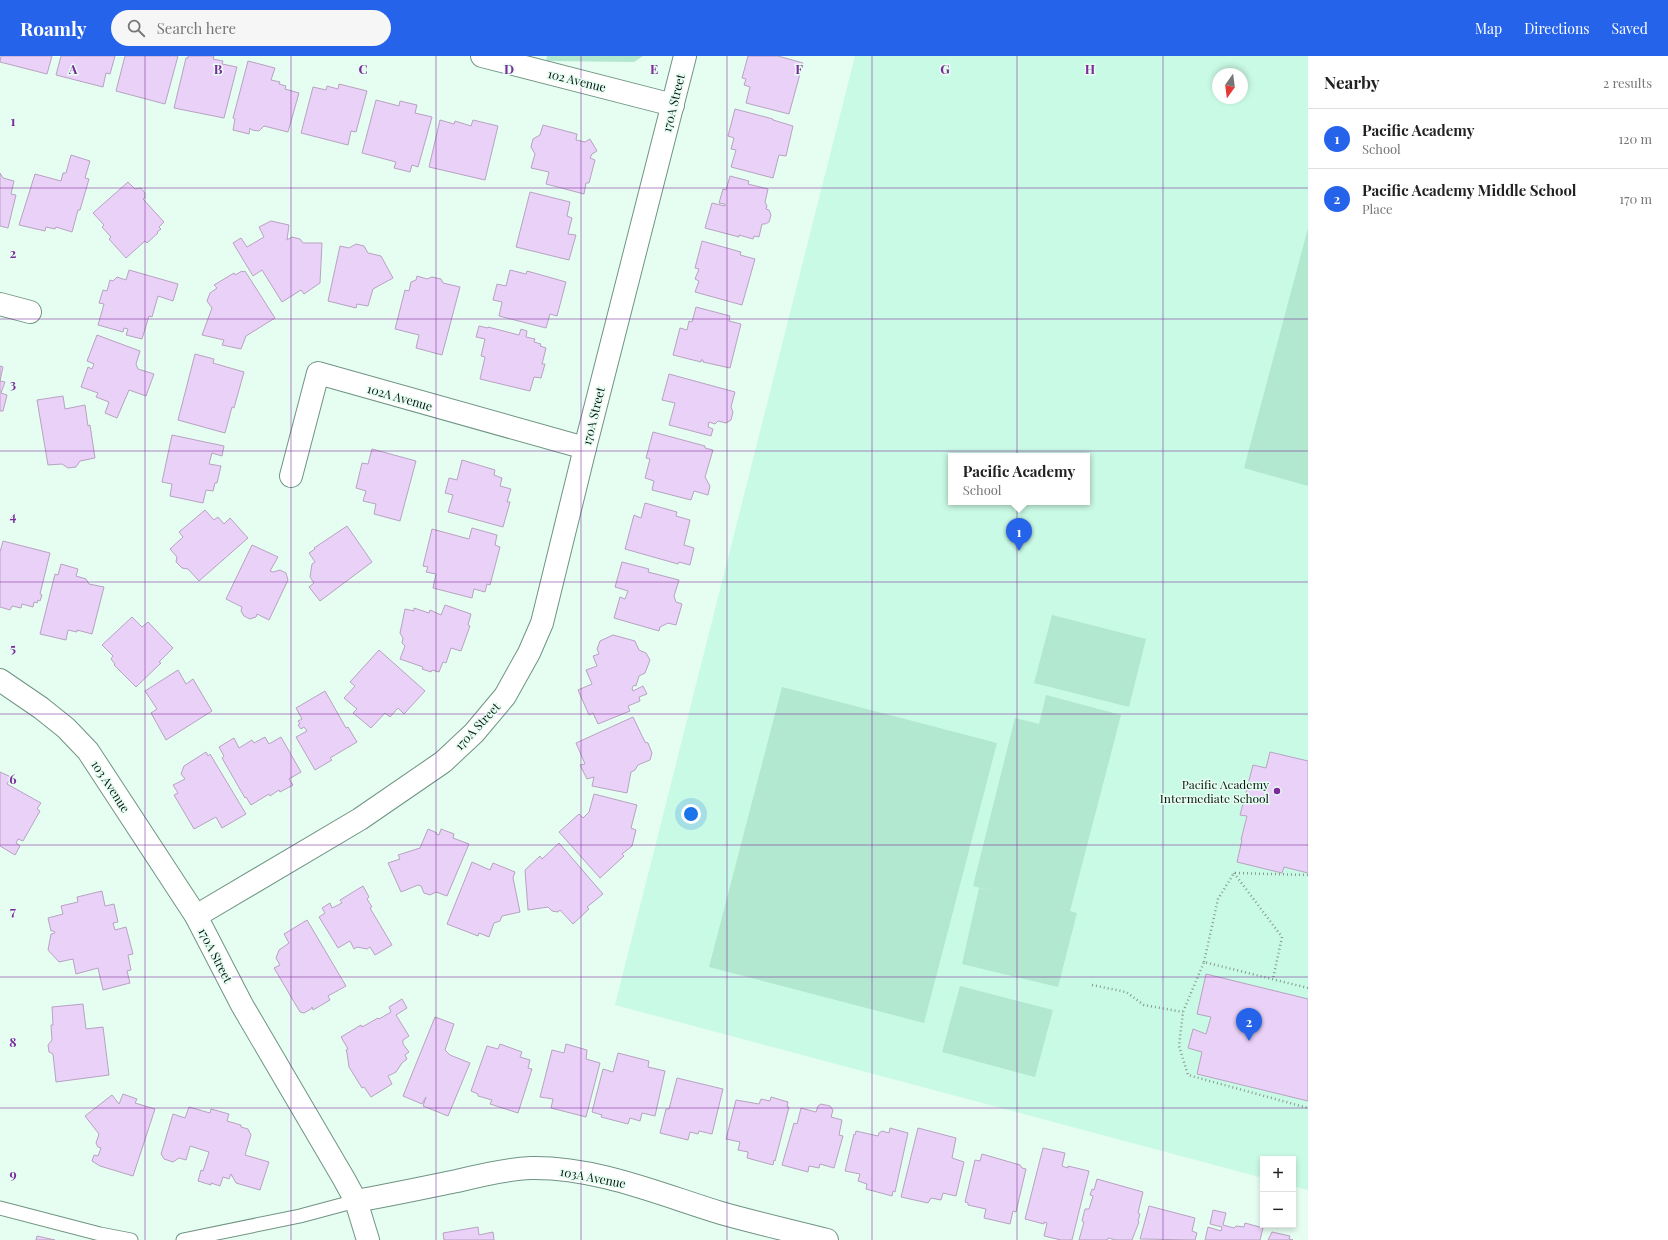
<!DOCTYPE html>
<meta charset="utf-8">
<style>
body{margin:0;font-family:"Playfair Display",serif;background:#f6f6f6;color:#222}
.controls{position:absolute;right:12px;bottom:12px;display:grid;overflow:hidden;border-radius:0px;box-shadow:0 2px 6px #0003}
.controls button{width:36px;height:36px;display:grid;place-items:center;padding:0;border:0;border-bottom:1px solid #e0e0e0;background:#fff;color:#222;font:20px sans-serif}
.compass{position:absolute;left:1212px;top:12px;width:36px;height:36px;border-radius:50%;background:#fff;box-shadow:0 2px 6px #0003;rotate:194deg}
.you{position:absolute;left:691px;top:758px;width:14px;height:14px;margin:-10px;border:3px solid #fff;border-radius:50%;background:#1a73e8;box-shadow:0 0 0 6px #1a73e833}
.badge{display:grid;place-items:center;width:26px;height:26px;border-radius:50%;background:#2563eb;color:#fff;font-size:13px;font-weight:700}
.pin{position:absolute;translate:-50% -33px;filter:drop-shadow(0 1px 2px #0008)}
.pin::after{content:'';position:absolute;top:21px;width:14px;height:12px;background:inherit;clip-path:polygon(0 0,100% 0,50% 100%)}
.popup{position:absolute;left:948px;top:397px;width:142px;height:52px;box-sizing:border-box;display:grid;place-content:center;border-radius:0px;background:#fff;filter:drop-shadow(0 1px 3px #0005);font-size:13px;white-space:nowrap;color:#767676}
.popup b{font-size:15px;color:#222}
.popup::after{content:'';position:absolute;left:50%;top:100%;margin-left:-8px;border:8px solid transparent;border-top-color:#fff}
.list{margin:0;padding:0;list-style:none}
h2{display:flex;justify-content:space-between;align-items:center;height:52px;margin:0;padding:0 16px;font-size:17px}
h2 small{font-size:13px;font-weight:400;color:#767676}
.list li{display:grid;grid-template-columns:26px 1fr auto;gap:12px;align-items:center;box-sizing:border-box;height:60px;padding:0 16px;border-top:1px solid #e0e0e0}
.list b{display:block;font-size:15px;white-space:nowrap}
.list p{margin:0;font-size:13px;white-space:nowrap;color:#767676}
.list em{font-size:13px;font-style:normal;color:#767676}
.icon{flex:none;width:22px;height:22px;fill:none;stroke:currentColor;stroke-width:2;stroke-linecap:round;stroke-linejoin:round}
.map{position:relative;flex:none;width:1308px;height:1184px;overflow:hidden}
header{display:flex;align-items:center;gap:24px;box-sizing:border-box;height:56px;padding:0 20px;background:#2563eb;color:#fff}
header strong{font-size:19px}
nav{display:flex;gap:22px;margin-inline-start:auto;font-size:14px}
.search{width:280px;height:36px;background:#f6f6f6;display:flex;align-items:center;gap:10px;box-sizing:border-box;padding:0 14px;border-radius:22px;color:#767676;font-size:15px}
main{display:flex}
aside{flex:1;background:#fff}
.map>svg:first-child{display:block}
</style>
<header>
<strong>Roamly</strong>
<div class="search"><svg class="icon" aria-label="search" viewBox="0 0 24 24"><circle cx="10" cy="10" r="6"/><path d="M15 15l6 6"/></svg>Search here</div>
<nav><a>Map</a><a>Directions</a><a>Saved</a></nav>
</header>
<main>
<div class="map">
<svg width="1308" height="1184" viewBox="0 0 1308 1184">
<rect width="100%" height="100%" fill="#e6fdf2"/>
<path fill="#c9fae5" fill-rule="evenodd" d="M855 0H1308V1134L1293 1130V1103H1263V1122L615 949ZM1218 18H1242V42H1218ZM951 400H1087V446H951Z"/>
<g fill="#b2e7d0">
<polygon points="547,0 643,0 634,6 546,5"/>
<polygon points="1308,172 1308,430 1244,412"/>
<polygon points="1052,559 1146,583 1129,651 1034,627"/>
<polygon points="782,631 997,687 924,967 709,911"/>
<polygon points="1046,639 1121,659 1070,855 1077,857 1058,931 962,908 979,832 995,836 973,830 1015,662 1039,668"/>
<polygon points="960,930 1053,954 1035,1021 942,996"/>
</g>
<g fill="#ead1f7" stroke="#b7a3c1">
<polygon points="1,0 52,0 47,18 0,6"/>
<polygon points="61,0 115,0 110,18 106,17 103,31 56,19"/>
<polygon points="125,0 178,0 165,48 116,35"/>
<polygon points="188,0 214,0 213,3 223,5 222,8 237,11 224,62 174,52 186,2 188,2"/>
<polygon points="748,0 778,0 803,7 789,58 746,47 750,31 744,29 746,23 742,22"/>
<polygon points="248,5 275,12 271,24 280,26 279,28 286,30 285,33 299,37 288,76 264,70 259,75 252,74 250,72 249,78 233,74 235,63 233,62"/>
<polygon points="339,28 367,35 356,76 351,75 348,89 301,77 313,31 326,34 327,30 338,33"/>
<polygon points="376,44 399,50 400,45 417,49 415,57 432,61 418,111 412,109 410,116 394,112 396,106 362,97"/>
<polygon points="735,53 773,63 773,64 793,70 786,100 779,99 773,122 731,111 736,94 731,93 734,82 728,80"/>
<polygon points="440,64 454,68 455,65 471,70 473,64 498,70 485,124 429,111"/>
<polygon points="543,69 577,78 576,84 585,86 590,83 597,95 592,98 590,102 595,104 589,127 586,127 584,138 546,128 549,116 531,112 535,98 531,91 533,83 540,79"/>
<polygon points="71,99 90,105 85,122 89,123 80,154 78,154 72,176 56,171 55,173 46,171 45,175 19,169 35,118 61,125 63,117 66,117"/>
<polygon points="0,117 3,122 14,125 11,138 16,139 8,172 0,170"/>
<polygon points="730,120 749,125 748,128 768,133 765,146 767,150 766,153 769,154 771,159 769,166 765,168 762,168 759,181 754,180 753,183 739,179 739,181 705,172 712,147 725,150 725,148 719,147 723,133 726,134"/>
<polygon points="128,126 135,133 141,132 145,137 145,142 143,143 164,166 159,171 161,173 157,176 158,177 147,187 145,185 126,202 109,183 111,181 102,171 104,169 93,157"/>
<polygon points="530,136 570,146 567,160 572,162 568,178 576,179 569,204 516,191"/>
<polygon points="271,165 289,169 287,184 292,181 300,183 303,187 322,187 320,227 304,238 301,234 282,246 262,214 253,220 233,187 241,182 247,191 264,181 259,171"/>
<polygon points="702,185 741,196 740,199 755,203 742,249 695,236 699,225 695,223 699,213 695,212"/>
<polygon points="356,188 364,190 368,197 381,200 393,222 373,233 368,250 357,248 356,252 328,245 340,190 349,192"/>
<polygon points="129,214 178,228 173,245 158,240 152,261 149,260 142,283 126,279 128,273 124,272 123,276 98,269 104,248 99,247 103,234 107,235 110,224 113,225 117,221 126,224"/>
<polygon points="510,214 526,218 527,215 566,226 557,260 550,258 546,272 499,260 502,246 493,244 497,228 506,230"/>
<polygon points="242,215 243,216 245,215 275,262 246,280 241,293 222,289 224,284 202,279 212,252 207,245 210,237 217,232 214,229 234,217 235,219"/>
<polygon points="417,220 427,223 432,221 441,223 443,227 460,231 442,299 416,292 419,279 395,273 405,234 409,235 411,226 416,224"/>
<polygon points="696,251 730,260 729,265 741,268 730,312 703,306 703,304 701,304 701,306 673,299 680,272 687,274 689,265 692,266"/>
<polygon points="479,270 488,272 488,271 519,279 521,273 527,275 526,281 535,283 534,286 541,288 540,290 546,292 542,308 545,308 541,322 534,321 530,335 480,323 485,301 481,300 485,283 476,281"/>
<polygon points="97,279 140,295 136,308 138,313 154,318 146,340 129,334 117,362 105,357 109,346 96,341 98,337 81,331 88,311 92,313 94,308 87,305"/>
<polygon points="195,298 214,303 213,307 244,316 234,352 232,351 225,377 178,364"/>
<polygon points="0,310 3,311 0,325"/>
<polygon points="669,318 735,336 731,351 733,356 731,364 726,367 718,365 715,368 709,366 708,371 713,373 711,380 669,369 675,347 662,344"/>
<polygon points="0,325 5,326 1,337 7,339 3,355 0,355"/>
<polygon points="63,340 65,353 85,349 88,370 90,369 95,402 80,405 76,411 68,412 62,408 48,409 37,344"/>
<polygon points="653,376 705,390 705,392 713,394 705,421 710,430 708,439 694,435 691,444 652,434 654,425 645,422 650,403 646,402"/>
<polygon points="172,379 224,390 222,400 212,397 209,408 221,410 217,427 215,427 213,435 206,434 203,447 170,440 172,428 162,426"/>
<polygon points="372,393 416,405 400,465 374,458 376,448 363,445 366,435 356,432 362,407 368,408"/>
<polygon points="462,404 495,414 494,419 502,422 500,430 511,433 507,446 510,446 503,471 448,456 453,439 445,437 449,422 457,424"/>
<polygon points="645,447 677,456 676,460 690,464 684,489 694,492 690,509 679,506 678,508 625,493 634,459 641,462"/>
<polygon points="205,454 214,464 218,461 224,468 230,462 248,482 199,525 188,513 182,512 176,506 177,501 170,493 183,481 179,476"/>
<polygon points="347,470 372,506 320,545 309,531 314,527 310,521 312,508 315,506 309,497 315,493 314,492"/>
<polygon points="472,472 497,479 495,489 500,491 490,529 487,528 485,536 474,533 472,542 433,532 436,518 426,516 428,511 423,510 432,473 469,483"/>
<polygon points="3,485 50,497 40,538 42,539 40,545 38,544 37,547 34,546 33,551 22,548 21,552 12,550 10,554 0,551 0,496"/>
<polygon points="252,489 278,501 270,515 273,516 280,514 286,517 288,524 269,564 257,558 256,561 250,563 244,560 241,555 242,551 226,543"/>
<polygon points="622,506 649,513 648,516 679,524 674,540 676,546 682,548 676,569 668,567 660,571 659,575 614,562 620,541 625,543 628,535 615,531"/>
<polygon points="61,508 78,513 76,520 86,523 89,528 104,531 92,578 77,574 77,576 68,574 66,584 40,578 55,518 58,519"/>
<polygon points="445,549 471,558 468,569 470,570 461,595 451,592 446,607 443,606 439,616 432,614 431,616 422,613 423,611 400,603 405,590 402,587 403,582 400,577 405,553 414,555 414,552 429,557 430,554 441,559"/>
<polygon points="132,561 142,571 148,566 173,592 159,606 161,607 136,631 114,609 115,608 111,603 113,600 102,589"/>
<polygon points="613,579 635,585 639,594 646,597 650,604 645,617 639,620 636,630 634,629 632,632 633,635 643,630 647,638 639,641 640,645 628,650 630,655 598,668 593,657 589,659 578,634 592,628 586,614 597,610 593,600 599,598 597,593 600,585"/>
<polygon points="379,594 425,635 404,658 398,652 390,661 385,657 371,672 353,657 357,653 344,642 355,630 350,626"/>
<polygon points="178,614 186,628 193,623 212,655 166,684 151,657 157,653 145,635"/>
<polygon points="325,635 346,672 348,671 357,686 330,702 332,704 315,714 296,681 307,675 304,671 301,673 298,669 300,668 298,665 302,663 296,652"/>
<polygon points="633,661 645,686 648,687 652,697 650,704 638,709 635,714 631,716 627,737 592,730 594,721 587,723 580,709 585,708 576,687"/>
<polygon points="265,681 269,688 281,681 301,716 289,723 293,729 280,736 279,734 270,740 269,738 251,749 246,741 245,742 222,702 224,700 219,691 234,682 239,692 252,684 254,687"/>
<polygon points="206,696 208,700 210,698 246,758 222,772 216,761 194,773 174,739 178,737 173,729 185,723 181,718 184,710"/>
<polygon points="1270,696 1308,705 1308,817 1284,811 1282,817 1237,806 1242,784 1241,784 1247,760 1240,759 1253,709 1266,712"/>
<polygon points="0,716 11,721 7,728 41,747 37,753 40,755 23,785 18,783 16,787 20,790 15,799 0,790"/>
<polygon points="594,738 637,749 631,772 636,774 632,790 622,798 624,800 600,822 559,776 579,758 583,762 589,756"/>
<polygon points="428,773 437,777 436,778 439,779 441,773 454,778 453,782 469,788 447,840 436,836 430,839 424,837 421,830 418,829 401,836 388,807 400,803 398,799 420,792"/>
<polygon points="559,787 603,838 587,851 589,853 573,868 560,854 558,856 552,855 548,851 528,854 525,814 540,800 542,803"/>
<polygon points="472,806 490,814 493,807 515,816 513,822 520,856 502,860 500,865 494,867 489,881 479,877 478,880 447,868"/>
<polygon points="363,830 369,841 367,843 372,851 370,852 392,889 375,899 370,891 367,893 357,891 354,893 350,885 338,892 319,861 325,857 322,852 330,847 332,852 342,847 340,844"/>
<polygon points="102,835 105,850 114,848 118,866 113,867 115,874 126,871 133,898 128,899 131,914 127,915 130,927 103,934 98,912 76,918 73,903 59,906 48,894 51,878 55,877 54,875 51,875 48,862 63,858 61,850 78,846 77,841"/>
<polygon points="307,864 346,930 328,940 330,944 313,954 312,951 311,953 304,957 300,956 274,912 280,909 276,902 279,894 289,887 284,878"/>
<polygon points="1206,918 1308,943 1308,1045 1197,1018 1202,996 1188,992 1193,973 1206,978 1211,961 1197,958"/>
<polygon points="402,943 407,952 396,959 409,980 403,984 403,988 409,996 405,999 407,1003 402,1007 396,1016 388,1020 392,1028 371,1041 364,1031 362,1032 349,1011 347,997 346,994 348,993 341,981 361,969 362,971 378,962 379,963 391,956 389,951"/>
<polygon points="83,948 86,973 103,971 109,1019 56,1026 53,998 49,996 48,989 52,984 51,969 53,969 52,951"/>
<polygon points="435,961 454,968 445,994 450,999 470,1007 448,1060 423,1050 426,1041 422,1048 403,1040"/>
<polygon points="500,988 522,996 520,1001 530,1004 528,1012 532,1013 518,1057 490,1048 492,1044 478,1040 478,1038 471,1035 487,990 498,993"/>
<polygon points="566,988 587,994 586,1003 600,1007 586,1061 551,1052 553,1043 540,1041 552,994 564,997"/>
<polygon points="618,997 649,1005 648,1011 665,1015 655,1060 642,1057 640,1065 630,1062 628,1068 601,1061 602,1059 592,1056 603,1013 613,1016"/>
<polygon points="677,1022 723,1033 712,1078 699,1075 698,1078 690,1076 688,1084 660,1077 666,1053 669,1053"/>
<polygon points="123,1038 137,1043 135,1047 155,1053 133,1120 100,1110 92,1105 94,1099 98,1100 101,1092 98,1091 96,1087 99,1078 85,1060 112,1039 119,1048"/>
<polygon points="771,1041 788,1046 787,1051 789,1051 775,1105 774,1104 773,1109 747,1102 748,1096 738,1094 740,1086 726,1083 736,1044 759,1048 761,1043 770,1045"/>
<polygon points="821,1048 830,1050 833,1054 831,1061 842,1064 839,1079 843,1080 834,1112 820,1108 819,1112 809,1110 808,1116 782,1109 794,1067 797,1068 801,1052 816,1056 818,1050"/>
<polygon points="189,1051 210,1057 211,1053 229,1058 227,1065 241,1069 241,1071 248,1073 251,1079 245,1099 269,1106 260,1134 236,1127 231,1118 229,1123 223,1121 220,1130 211,1127 211,1129 198,1125 201,1114 203,1115 209,1096 190,1090 186,1104 179,1102 173,1106 164,1103 161,1098 173,1058 185,1062"/>
<polygon points="890,1072 908,1077 895,1136 893,1135 892,1140 866,1133 867,1128 858,1125 860,1118 845,1115 854,1078 855,1079 856,1075 878,1080 879,1077 882,1075 889,1077"/>
<polygon points="918,1072 956,1082 952,1102 964,1106 956,1140 943,1137 941,1144 931,1142 928,1147 901,1141"/>
<polygon points="1043,1092 1065,1097 1062,1110 1068,1112 1068,1110 1089,1115 1072,1184 1061,1184 1044,1180 1047,1167 1044,1166 1044,1168 1025,1163"/>
<polygon points="982,1098 1020,1109 1022,1112 1026,1113 1016,1156 1013,1155 1010,1168 984,1162 986,1153 968,1149 968,1147 965,1146 975,1104 980,1105"/>
<polygon points="1097,1123 1143,1136 1138,1157 1140,1158 1138,1165 1139,1166 1132,1184 1116,1184 1108,1182 1107,1184 1079,1184 1084,1166 1082,1165 1085,1153 1089,1153 1093,1140 1090,1139 1092,1133 1094,1134"/>
<polygon points="1149,1150 1195,1162 1192,1175 1197,1177 1195,1184 1140,1183"/>
<polygon points="1213,1154 1226,1157 1223,1169 1234,1172 1236,1170 1244,1171 1245,1167 1263,1172 1260,1184 1205,1184 1208,1171 1221,1175 1222,1171 1210,1168"/>
<polygon points="478,1171 479,1179 493,1176 494,1184 444,1184 443,1177"/>
<polygon points="1272,1176 1290,1180 1289,1183 1293,1184 1268,1184"/>
<polygon points="37,1180 55,1184 36,1184"/>
</g>
<g fill="none" stroke-linecap="round" stroke-linejoin="round">
<defs>
<g id="service">
<polyline points="0,1152 100,1178 131,1184"/>
<polyline points="183,1184 300,1160 356,1145"/>
</g>
<g id="minor">
<polyline points="482,0 673,49"/>
<polyline points="0,248 30,256"/>
<polyline points="291,420 318,317 585,392"/>
<polyline points="0,624 41,652 66,672 88,695 196,860 242,949 344,1123 356,1145 368,1184"/>
<polyline points="196,860 360,763 443,706 474,677 505,640 529,597 542,567 585,392 685,0"/>
<path d="M356 1145C390 1139 423 1132 457 1125 481 1119 506 1113 531 1112 597 1111 659 1138 721 1157 756 1167 792 1175 827 1184"/>
</g>
</defs>
<use href="#service" stroke="#6f9484" stroke-width="15"/>
<use href="#minor" stroke="#6f9484" stroke-width="24"/>
<g stroke="#869991" stroke-width="2.5" stroke-dasharray="1 3" stroke-linecap="butt">
<polyline points="1234,817 1282,881 1273,923"/>
<polyline points="1235,817 1308,819"/>
<polyline points="1204,906 1218,843 1234,817"/>
<polyline points="1092,929 1126,936 1144,949 1183,956"/>
<polyline points="1308,932 1204,906 1183,956 1179,990 1188,1019 1308,1052"/>
</g>
<use href="#service" stroke="#fff" stroke-width="13"/>
<use href="#minor" stroke="#fff" stroke-width="22"/>
</g>
<path fill="none" stroke="#7a2a9b" stroke-width="1" stroke-opacity="0.55" d="M145 0V1184M291 0V1184M436 0V1184M581 0V1184M727 0V1184M872 0V1184M1017 0V1184M1163 0V1184M0 132H1308M0 263H1308M0 395H1308M0 526H1308M0 658H1308M0 789H1308M0 921H1308M0 1052H1308"/>
<circle fill="#7a2a9b" stroke="#e6fdf2" stroke-width="1.5" cx="1277" cy="735" r="4"/>
<g text-anchor="middle" dominant-baseline="central" stroke-width="3" stroke-linejoin="round" paint-order="stroke">
<g font-size="12" fill="#091712" stroke="#e6fdf2">
<text transform="translate(577 24) rotate(14)">102 Avenue</text>
<text transform="translate(673 47) rotate(-76)">170A Street</text>
<text transform="translate(400 341) rotate(16)">102A Avenue</text>
<text transform="translate(593 360) rotate(-76)">170A Street</text>
<text transform="translate(477 670) rotate(-47)">170A Street</text>
<text transform="translate(111 730) rotate(57)">103 Avenue</text>
<text transform="translate(216 899) rotate(63)">170A Street</text>
<text transform="translate(593 1121) rotate(11)">103A Avenue</text>
</g>
<g font-size="12" fill="#091712" stroke="#e6fdf2" text-anchor="end">
<text x="1269" y="728">Pacific Academy<tspan x="1269" dy="14">Intermediate School</tspan></text>
</g>
</g>
<g font-size="13" text-anchor="middle" font-weight="bold" fill="#7a2a9b" stroke="#e6fdf2" stroke-width="3" stroke-linejoin="round" paint-order="stroke">
<text x="73" y="18">A</text>
<text x="218" y="18">B</text>
<text x="363" y="18">C</text>
<text x="509" y="18">D</text>
<text x="654" y="18">E</text>
<text x="799" y="18">F</text>
<text x="945" y="18">G</text>
<text x="1090" y="18">H</text>
<text x="13" y="70">1</text>
<text x="13" y="202">2</text>
<text x="13" y="333">3</text>
<text x="13" y="465">4</text>
<text x="13" y="597">5</text>
<text x="13" y="728">6</text>
<text x="13" y="860">7</text>
<text x="13" y="991">8</text>
<text x="13" y="1123">9</text>
</g>
</svg>
<div class="controls">
<button>+</button>
<button>−</button>
</div>
<svg class="compass" viewBox="-18 -18 36 36"><path d="M0-13l5 13h-10z" fill="#e53935"/><path d="M0 13l5-13h-10z" fill="#767676"/></svg>
<div class="you"></div>
<div class="pin badge" style="left:1019px;top:495px">1</div>
<div class="popup"><b>Pacific Academy</b>School</div>
<div class="pin badge" style="left:1249px;top:985px">2</div>
</div>
<aside>
<h2>Nearby<small>2 results</small></h2>
<ul class="list">
<li><span class="badge">1</span><div><b>Pacific Academy</b><p>School</p></div><em>120 m</em></li>
<li><span class="badge">2</span><div><b>Pacific Academy Middle School</b><p>Place</p></div><em>170 m</em></li>
</ul>
</aside>
</main>
